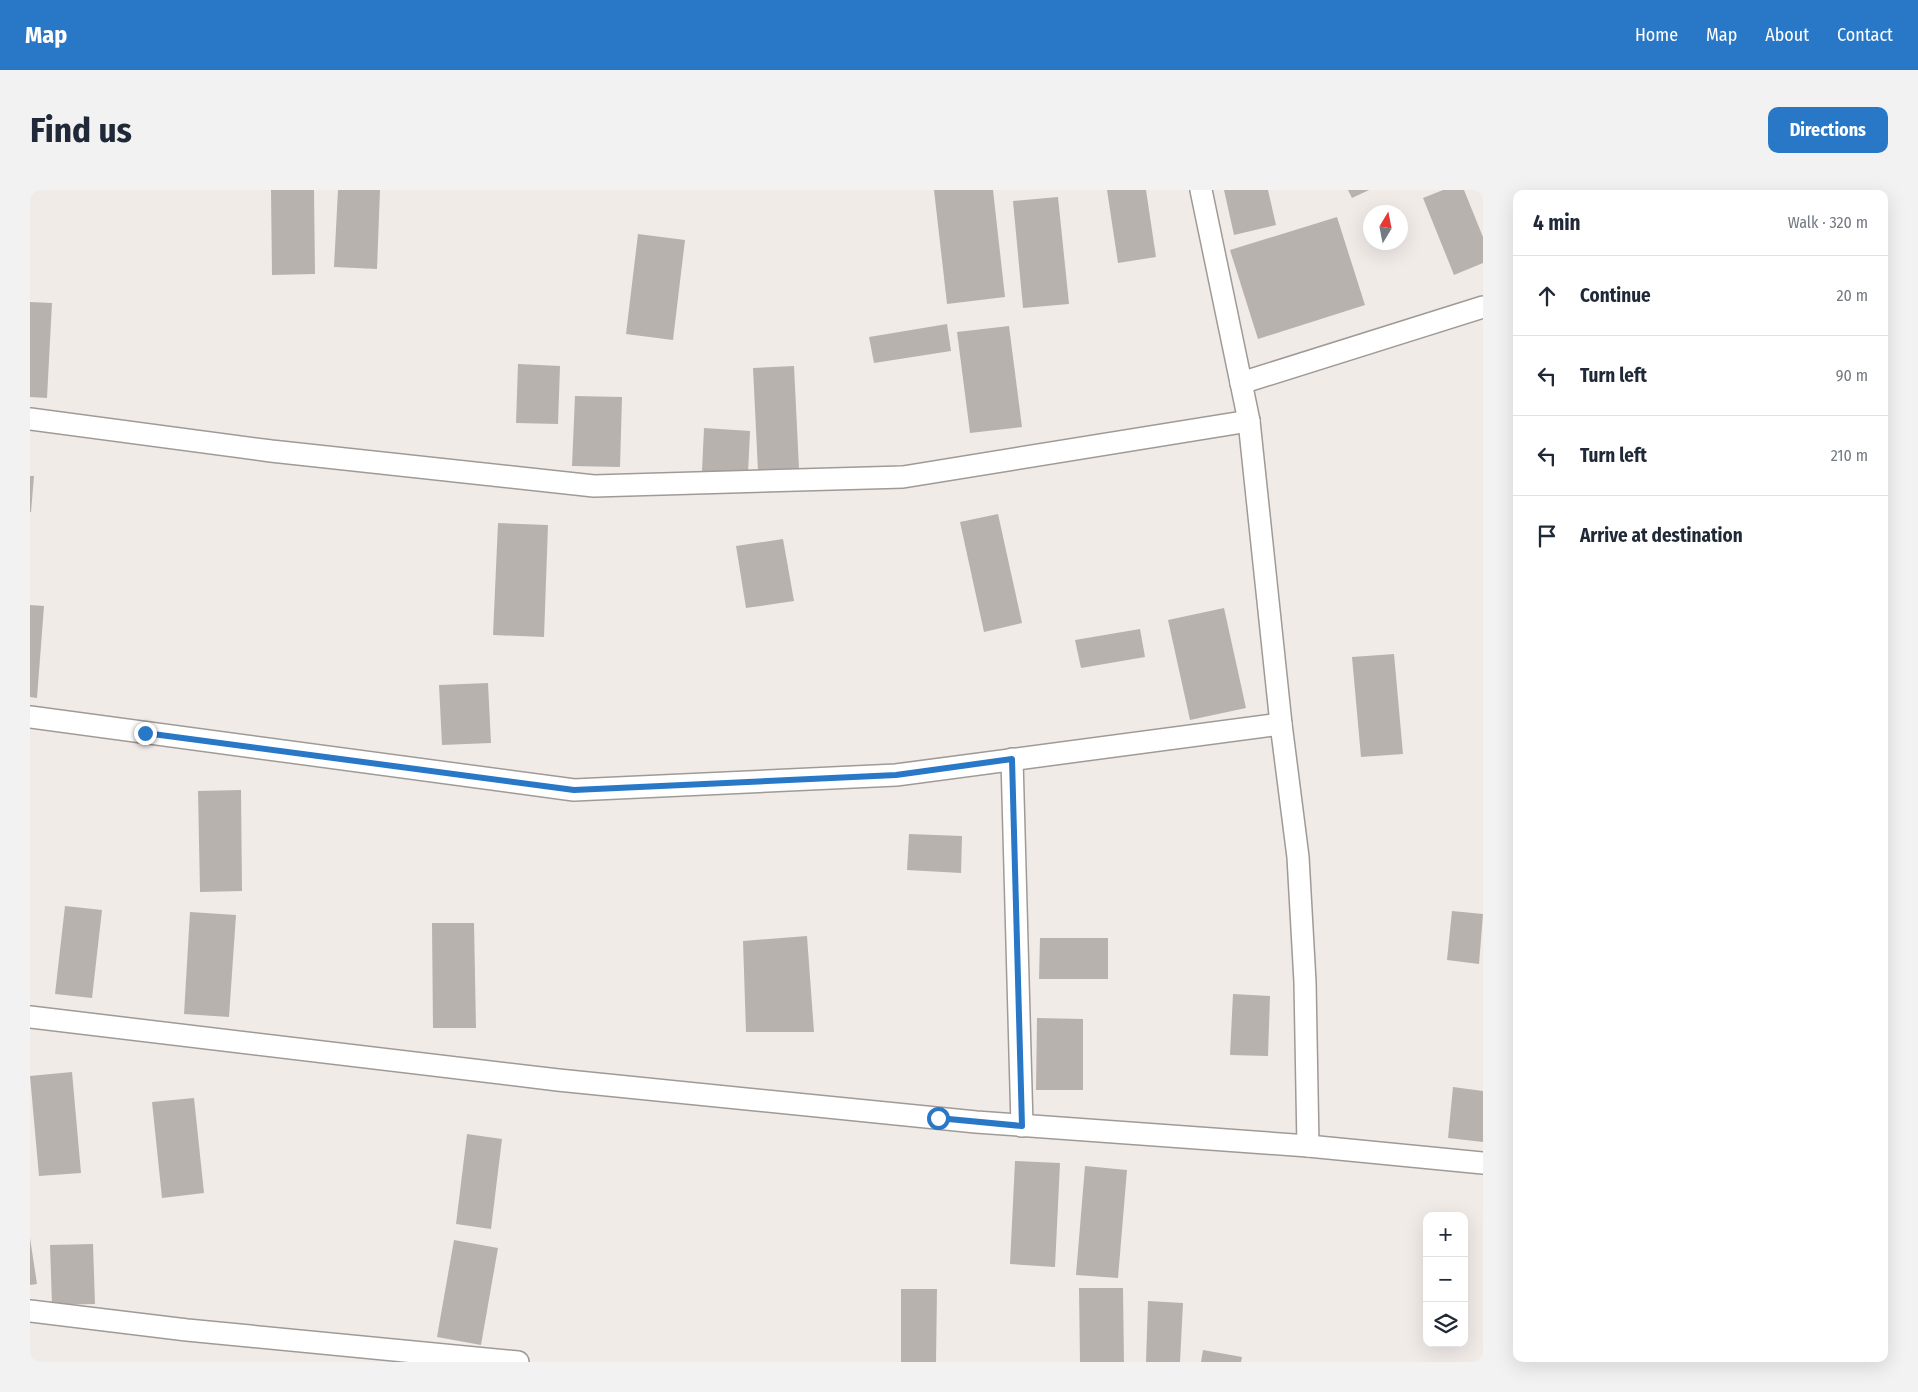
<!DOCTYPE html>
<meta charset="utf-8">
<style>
body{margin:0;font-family:"Fira Sans Condensed",sans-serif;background:#f2f2f3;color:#1f2937}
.controls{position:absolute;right:15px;bottom:15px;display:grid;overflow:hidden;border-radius:10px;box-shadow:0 5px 20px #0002}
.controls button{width:45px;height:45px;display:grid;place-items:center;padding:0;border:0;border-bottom:1px solid #e0e1e3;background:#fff;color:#1f2937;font:25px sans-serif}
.compass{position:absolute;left:1333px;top:15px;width:45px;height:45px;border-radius:50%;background:#fff;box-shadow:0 5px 20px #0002;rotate:10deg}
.stop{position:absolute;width:15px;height:15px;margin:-11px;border:4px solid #2978c7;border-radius:50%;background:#fff}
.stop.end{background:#2978c7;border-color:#fff;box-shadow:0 1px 5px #0008}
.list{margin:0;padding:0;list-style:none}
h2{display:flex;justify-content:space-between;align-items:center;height:65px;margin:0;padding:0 20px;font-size:21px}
h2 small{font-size:16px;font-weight:400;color:#747a83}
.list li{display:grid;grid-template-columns:32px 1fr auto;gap:15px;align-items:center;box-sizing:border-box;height:80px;padding:0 20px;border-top:1px solid #e0e1e3}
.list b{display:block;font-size:19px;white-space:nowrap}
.list em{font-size:16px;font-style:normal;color:#747a83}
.icon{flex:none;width:28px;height:28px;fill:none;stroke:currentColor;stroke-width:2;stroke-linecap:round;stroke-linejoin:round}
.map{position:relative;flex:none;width:1453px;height:1172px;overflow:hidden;border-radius:10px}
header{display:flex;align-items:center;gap:30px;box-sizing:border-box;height:70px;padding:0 25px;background:#2978c7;color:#fff}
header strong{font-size:24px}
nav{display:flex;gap:28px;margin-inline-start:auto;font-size:18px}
.intro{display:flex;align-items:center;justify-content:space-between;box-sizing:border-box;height:120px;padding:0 30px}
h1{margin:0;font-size:35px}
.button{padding:12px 22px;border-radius:10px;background:#2978c7;color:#fff;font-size:18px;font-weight:700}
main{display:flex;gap:30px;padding:0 30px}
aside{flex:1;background:#fff;border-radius:10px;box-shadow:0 5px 20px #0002}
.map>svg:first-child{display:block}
</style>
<header>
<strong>Map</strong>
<nav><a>Home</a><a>Map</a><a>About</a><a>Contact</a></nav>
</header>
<div class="intro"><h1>Find us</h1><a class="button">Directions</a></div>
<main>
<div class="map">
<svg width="1453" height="1172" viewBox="0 0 1453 1172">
<rect width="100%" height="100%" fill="#f1ebe8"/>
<g fill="#b8b2af">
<polygon points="241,0 284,0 285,84 242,85"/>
<polygon points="308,0 350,0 347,79 304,77"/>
<polygon points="904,0 963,0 975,107 917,114"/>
<polygon points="1077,0 1116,0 1126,67 1088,73"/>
<polygon points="1194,0 1238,0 1246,35 1204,45"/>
<polygon points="1318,0 1339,0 1322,8"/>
<polygon points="1413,0 1434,0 1453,47 1453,73 1424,85 1393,8"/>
<polygon points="1028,7 1039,114 993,118 983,11"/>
<polygon points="1307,27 1335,115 1228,149 1200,60"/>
<polygon points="608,44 655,50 643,150 596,144"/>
<polygon points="0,112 22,113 17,208 0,207"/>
<polygon points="917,134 921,161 844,173 839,147"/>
<polygon points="979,136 992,237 940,243 927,142"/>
<polygon points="488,174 530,176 528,234 486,233"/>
<polygon points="764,176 769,279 728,281 723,178"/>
<polygon points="545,206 592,207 590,277 542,276"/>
<polygon points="674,238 720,241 718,284 672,281"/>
<polygon points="0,286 4,286 1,322 0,322"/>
<polygon points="968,324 992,433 954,442 930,332"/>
<polygon points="468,333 518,335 514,447 463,445"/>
<polygon points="753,349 764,411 716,418 706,356"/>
<polygon points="0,415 14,416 7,508 0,507"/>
<polygon points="1194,418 1216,518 1160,530 1138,430"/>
<polygon points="1110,439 1115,467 1051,478 1045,450"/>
<polygon points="1364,464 1373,564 1331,567 1322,467"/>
<polygon points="458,493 461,553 412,555 409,495"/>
<polygon points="211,600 212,701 170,702 168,601"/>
<polygon points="879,644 932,646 931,683 877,680"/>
<polygon points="35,716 72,720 62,808 25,804"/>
<polygon points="1422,721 1453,724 1449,774 1417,770"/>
<polygon points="160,722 206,725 199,827 154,824"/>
<polygon points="402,733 444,733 446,838 403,838"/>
<polygon points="777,746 784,842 716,842 713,751"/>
<polygon points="1010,748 1078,748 1078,789 1009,789"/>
<polygon points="1203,804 1240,806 1238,866 1200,865"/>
<polygon points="1007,828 1053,829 1053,900 1006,900"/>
<polygon points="42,882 51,983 9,986 0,886"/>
<polygon points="1423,897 1453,901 1453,952 1418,948"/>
<polygon points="164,908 174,1003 132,1008 122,912"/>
<polygon points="437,944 472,949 461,1039 426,1034"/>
<polygon points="985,971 1030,973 1025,1077 980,1074"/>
<polygon points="1055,976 1097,980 1088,1088 1046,1085"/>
<polygon points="0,1048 7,1094 0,1095"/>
<polygon points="424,1050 468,1058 451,1155 407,1147"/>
<polygon points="63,1054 65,1114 22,1115 20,1055"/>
<polygon points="1049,1098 1093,1098 1094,1172 1050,1172"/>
<polygon points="871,1099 907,1099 906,1172 871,1172"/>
<polygon points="1118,1111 1153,1113 1150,1172 1116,1172"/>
<polygon points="1173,1160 1212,1167 1211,1172 1171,1172"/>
</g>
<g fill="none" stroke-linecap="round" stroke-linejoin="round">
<defs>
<g id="street">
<polyline points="1171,0 1219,231 1251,534 1268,667 1275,792 1278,956"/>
<polyline points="1211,193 1453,117"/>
<polyline points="0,229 241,261 564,296 873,287 1219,231"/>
<polyline points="0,527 544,600 866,585 1251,534"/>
<polyline points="982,569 992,936"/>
<polyline points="0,827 528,890 946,932 1278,956 1453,973"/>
<polyline points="0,1121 157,1140 488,1172"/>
</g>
</defs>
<use href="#street" stroke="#a09a97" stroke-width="24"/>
<use href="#street" stroke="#fff" stroke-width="21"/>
</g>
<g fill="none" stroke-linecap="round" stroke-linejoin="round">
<polyline stroke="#2978c7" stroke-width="6" points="115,543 544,600 866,585 982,569 992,936 908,928"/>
</g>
</svg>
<div class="controls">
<button>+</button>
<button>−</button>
<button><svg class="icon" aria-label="layers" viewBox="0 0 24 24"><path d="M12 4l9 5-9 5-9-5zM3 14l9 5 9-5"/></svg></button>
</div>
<svg class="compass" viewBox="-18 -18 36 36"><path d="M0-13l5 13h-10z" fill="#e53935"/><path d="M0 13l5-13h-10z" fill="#747a83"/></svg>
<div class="stop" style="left:908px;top:928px"></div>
<div class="stop end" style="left:115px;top:543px"></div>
</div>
<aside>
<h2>4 min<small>Walk · 320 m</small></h2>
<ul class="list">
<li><svg class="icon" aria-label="ahead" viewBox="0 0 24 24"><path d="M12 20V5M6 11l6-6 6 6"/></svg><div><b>Continue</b></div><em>20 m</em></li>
<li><svg class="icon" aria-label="left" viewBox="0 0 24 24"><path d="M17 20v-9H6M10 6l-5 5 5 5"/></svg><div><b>Turn left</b></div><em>90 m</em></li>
<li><svg class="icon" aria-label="left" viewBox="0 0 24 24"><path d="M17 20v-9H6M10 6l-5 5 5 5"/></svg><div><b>Turn left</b></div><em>210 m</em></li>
<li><svg class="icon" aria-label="arrive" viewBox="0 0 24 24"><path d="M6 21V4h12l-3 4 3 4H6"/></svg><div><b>Arrive at destination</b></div></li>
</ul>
</aside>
</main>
